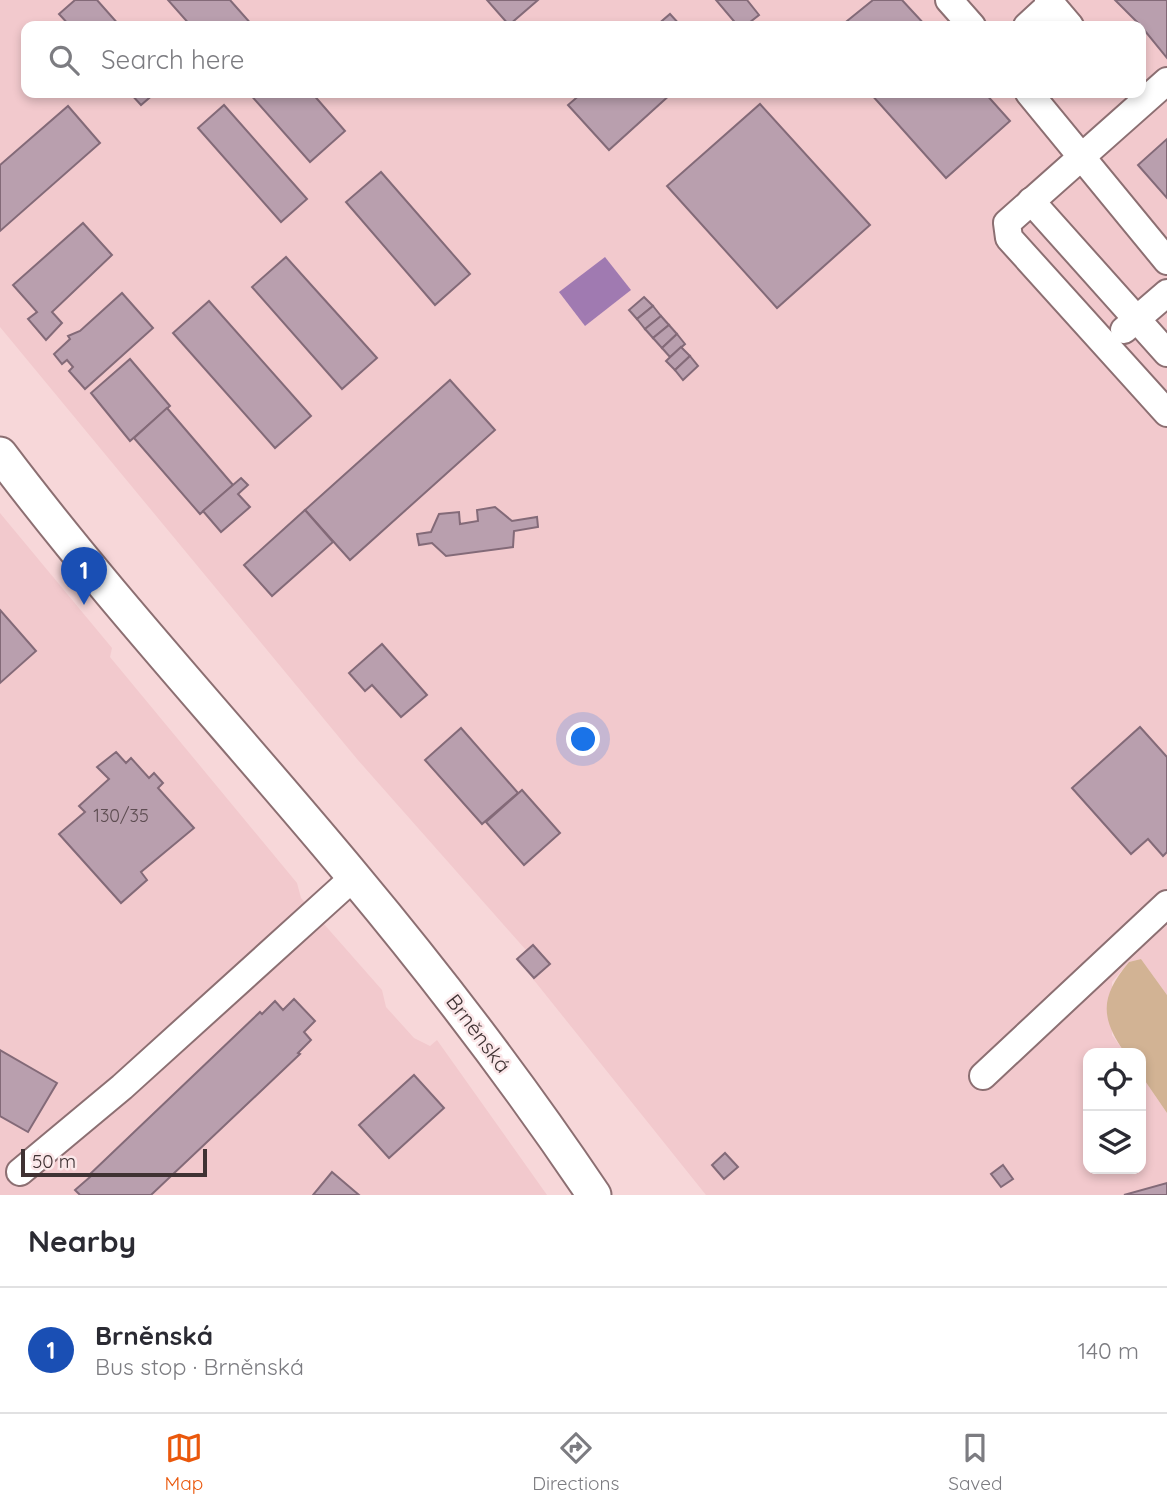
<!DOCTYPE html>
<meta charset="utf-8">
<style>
body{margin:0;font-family:Quicksand,sans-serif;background:#f2f2f3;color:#2b2b33}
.controls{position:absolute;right:21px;bottom:21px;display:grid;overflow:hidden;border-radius:14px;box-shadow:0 4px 10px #0003}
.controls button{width:63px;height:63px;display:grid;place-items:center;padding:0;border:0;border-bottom:2px solid #e1e1e2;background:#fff;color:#2b2b33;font:35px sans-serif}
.scale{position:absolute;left:21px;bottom:18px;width:186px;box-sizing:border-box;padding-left:7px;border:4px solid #3f3233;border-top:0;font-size:19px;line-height:24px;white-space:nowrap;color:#3f3233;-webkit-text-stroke:5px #fbe7e9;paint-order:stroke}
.you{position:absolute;left:584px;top:740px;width:24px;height:24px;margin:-18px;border:5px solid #fff;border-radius:50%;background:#1a73e8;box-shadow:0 0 0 10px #1a73e833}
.badge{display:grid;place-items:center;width:46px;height:46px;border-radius:50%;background:#ea580c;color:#fff;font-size:23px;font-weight:700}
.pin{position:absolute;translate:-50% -58px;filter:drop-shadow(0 2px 4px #0008)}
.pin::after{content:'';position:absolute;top:37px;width:24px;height:21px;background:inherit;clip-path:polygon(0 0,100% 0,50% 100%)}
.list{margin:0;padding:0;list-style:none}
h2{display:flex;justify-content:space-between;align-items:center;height:91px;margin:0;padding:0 28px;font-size:30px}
h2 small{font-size:23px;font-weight:400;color:#7c7c81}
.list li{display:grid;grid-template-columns:46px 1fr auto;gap:21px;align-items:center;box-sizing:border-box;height:126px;padding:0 28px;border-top:2px solid #e1e1e2}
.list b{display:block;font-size:26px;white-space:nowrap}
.list p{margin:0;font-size:23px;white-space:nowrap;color:#7c7c81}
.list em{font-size:23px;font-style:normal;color:#7c7c81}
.icon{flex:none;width:38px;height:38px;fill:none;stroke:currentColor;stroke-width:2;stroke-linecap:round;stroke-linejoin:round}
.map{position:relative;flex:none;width:1167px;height:1195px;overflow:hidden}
.search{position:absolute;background:#fff;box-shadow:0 4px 10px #0003;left:21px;right:21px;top:21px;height:77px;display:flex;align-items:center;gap:18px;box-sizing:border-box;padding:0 24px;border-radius:14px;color:#7c7c81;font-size:26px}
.sheet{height:217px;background:#fff}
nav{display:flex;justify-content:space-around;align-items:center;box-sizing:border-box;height:98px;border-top:2px solid #e1e1e2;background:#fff;font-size:19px;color:#7c7c81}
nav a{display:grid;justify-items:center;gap:4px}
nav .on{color:#ea580c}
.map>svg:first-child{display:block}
</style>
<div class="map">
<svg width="1167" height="1195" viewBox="0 0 1167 1195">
<rect width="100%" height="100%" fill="#f7d7d9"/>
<g fill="#f2c9cd" fill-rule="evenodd">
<path d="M0 0H1167V995L1141 959 1129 962 1112 982V1035L1125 1053H1088V1169H1141V1075L1167 1113V1195H706L517 959 526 950 357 759 0 327ZM26 26H1141V93H26Z"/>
<polygon points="0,513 112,648 110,657 297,883 301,898 382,990 386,1007 414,1038 430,1046 437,1040 547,1195 0,1195"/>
</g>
<path fill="#d2b394" d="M1141 959 1167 995V1113L1141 1075V1053H1125C1099 1016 1101 996 1129 962Z"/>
<polygon fill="#a07ab1" points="605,257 631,290 585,326 559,292"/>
<g fill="#b99fae" stroke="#836a78" stroke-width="2">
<polygon points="75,0 97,0 120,26 70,26 59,14"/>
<polygon points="168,0 230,0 253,26 191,26"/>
<polygon points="487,0 538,0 509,25"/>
<polygon points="716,0 747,0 759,15 745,26 738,26"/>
<polygon points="873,0 902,0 926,26 844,26 849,22 847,21"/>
<polygon points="1115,0 1167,0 1167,58 1141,26"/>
<polygon points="670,14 681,26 656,26"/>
<polygon points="130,93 155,93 141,105"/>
<polygon points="249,93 312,93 345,131 310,162"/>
<polygon points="582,93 672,93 609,150 568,105"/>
<polygon points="870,93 985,93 1010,121 946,178"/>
<polygon points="760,104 870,225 777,308 667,186"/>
<polygon points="224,105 307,199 281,222 198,128"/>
<polygon points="68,106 100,143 0,231 0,165"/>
<polygon points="1167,139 1167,198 1138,165"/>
<polygon points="381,172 470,274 435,305 346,202"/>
<polygon points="83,223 112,255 52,312 62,323 46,340 28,319 37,312 13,285"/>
<polygon points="286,257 377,358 342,389 252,287"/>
<polygon points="122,293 153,328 85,389 69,371 73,367 67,360 62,364 54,354 70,339 68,336 80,331"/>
<polygon points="644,297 653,306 637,319 629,310"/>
<polygon points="209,301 311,416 275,448 173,333"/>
<polygon points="653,306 661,316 645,329 637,319"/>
<polygon points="661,316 669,325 653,338 645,329"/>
<polygon points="669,325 677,334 662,348 653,338"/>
<polygon points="677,334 685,344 670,357 662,348"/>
<polygon points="681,347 690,356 675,370 666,361"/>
<polygon points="690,356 698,366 683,380 675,370"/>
<polygon points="130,359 170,406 130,441 91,393"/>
<polygon points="450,380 495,430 350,560 305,510"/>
<polygon points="167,408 233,485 200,514 134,438"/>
<polygon points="241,478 248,485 238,494 250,507 221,532 203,511"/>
<polygon points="495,507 512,521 537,517 538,527 514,531 513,547 446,556 432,543 419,545 417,534 431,532 439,514 459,512 460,524 478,521 477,510"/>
<polygon points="305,510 333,542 272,596 244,565"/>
<polygon points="0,610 36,651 0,683"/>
<polygon points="382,644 427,695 401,717 372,685 365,691 349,673"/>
<polygon points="1140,727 1167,757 1167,852 1163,856 1148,839 1131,854 1072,788"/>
<polygon points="461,728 518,793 482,824 425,760"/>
<polygon points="116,752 126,763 131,758 149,778 154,773 163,783 158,788 194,828 141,872 147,880 121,903 59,834 85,812 79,806 109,779 97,767"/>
<polygon points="522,790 560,833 524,865 486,822"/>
<polygon points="533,945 550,964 534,978 517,959"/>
<polygon points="294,999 315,1021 304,1032 311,1040 298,1053 300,1054 151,1195 80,1195 75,1190 90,1177 88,1176 260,1012 262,1014 275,1001 283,1010"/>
<polygon points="0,1050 57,1083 28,1132 0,1116"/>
<polygon points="414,1075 444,1108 389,1158 359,1125"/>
<polygon points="725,1153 738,1167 724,1179 712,1165"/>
<polygon points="1003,1165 1013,1179 1001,1187 991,1174"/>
<polygon points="332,1172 359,1195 313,1195"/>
<polygon points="1167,1183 1167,1195 1124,1195"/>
</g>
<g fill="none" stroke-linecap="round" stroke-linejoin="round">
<defs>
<g id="minor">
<polyline points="949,0 972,26"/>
<polyline points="1048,0 1070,26"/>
<polyline points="1027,26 1051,4"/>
<polyline points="1167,81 1007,223 1009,238 1167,413"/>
<polyline points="1029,93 1167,261"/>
<polyline points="1031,201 1167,353"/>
<polyline points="1124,330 1167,293"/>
<polyline points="983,1076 1167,904"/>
<polyline points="20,1172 122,1087 354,877"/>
</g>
<path id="major" d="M0 454C111 601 237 736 354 877 440 980 520 1085 594 1195"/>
</defs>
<use href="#minor" stroke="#8c6f72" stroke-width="30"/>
<use href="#major" stroke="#8c6f72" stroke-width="37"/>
<use href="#minor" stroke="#fff" stroke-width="26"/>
<use href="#major" stroke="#fff" stroke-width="33"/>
</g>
<g text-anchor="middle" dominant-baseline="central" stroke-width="5" stroke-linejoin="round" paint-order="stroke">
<g font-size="18" fill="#5e4d52">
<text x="121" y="815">130/35</text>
</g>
<g font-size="21" fill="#3f3233" stroke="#fbe7e9">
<text transform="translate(479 1033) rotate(53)">Brněnská</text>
</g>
</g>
</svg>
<div class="controls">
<button><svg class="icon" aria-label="locate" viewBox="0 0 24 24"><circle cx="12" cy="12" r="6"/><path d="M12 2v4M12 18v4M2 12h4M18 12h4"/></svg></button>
<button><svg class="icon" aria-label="layers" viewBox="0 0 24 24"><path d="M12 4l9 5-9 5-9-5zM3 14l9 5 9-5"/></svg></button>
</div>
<div class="scale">50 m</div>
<div class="you"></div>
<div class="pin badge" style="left:84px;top:605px;background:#1a4fb4">1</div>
<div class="search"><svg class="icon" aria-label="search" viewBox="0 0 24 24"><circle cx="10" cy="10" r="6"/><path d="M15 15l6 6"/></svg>Search here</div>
</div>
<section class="sheet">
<h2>Nearby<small></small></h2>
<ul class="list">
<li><span class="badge" style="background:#1a4fb4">1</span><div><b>Brněnská</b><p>Bus stop · Brněnská</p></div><em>140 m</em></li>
</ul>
</section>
<nav>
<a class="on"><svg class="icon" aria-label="map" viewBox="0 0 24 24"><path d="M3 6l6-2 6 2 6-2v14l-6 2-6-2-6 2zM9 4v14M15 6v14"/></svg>Map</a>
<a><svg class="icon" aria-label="directions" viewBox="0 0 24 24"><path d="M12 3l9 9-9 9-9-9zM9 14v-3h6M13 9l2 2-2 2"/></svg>Directions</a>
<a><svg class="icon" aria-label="saved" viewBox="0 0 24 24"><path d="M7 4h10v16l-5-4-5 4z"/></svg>Saved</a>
</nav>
